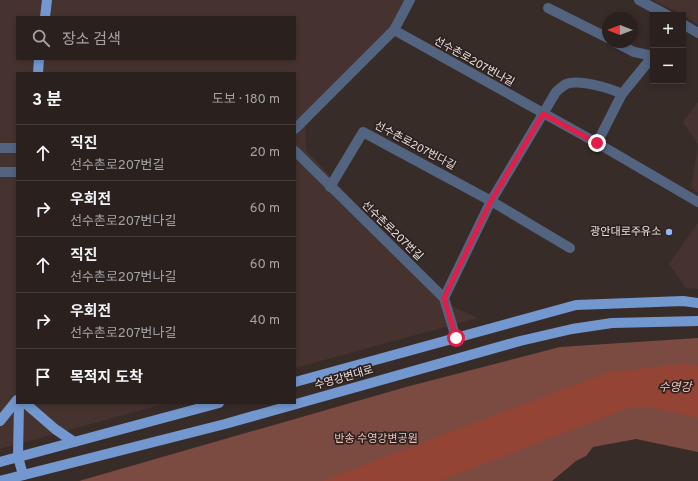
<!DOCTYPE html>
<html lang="ko">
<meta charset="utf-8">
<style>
body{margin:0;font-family:Overpass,"Noto Sans KR",sans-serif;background:#322928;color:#f1f3f6}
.controls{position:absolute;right:12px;top:12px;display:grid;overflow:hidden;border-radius:0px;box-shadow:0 2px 6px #0003}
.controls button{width:36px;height:36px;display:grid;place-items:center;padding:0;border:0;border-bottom:1px solid #463e3d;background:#2a211f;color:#f1f3f6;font:20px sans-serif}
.compass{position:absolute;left:602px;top:12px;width:36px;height:36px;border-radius:50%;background:#2a211f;box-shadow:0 2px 6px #0003;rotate:270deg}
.stop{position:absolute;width:12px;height:12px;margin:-9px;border:3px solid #e11d48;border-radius:50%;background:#fff}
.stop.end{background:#e11d48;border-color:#fff;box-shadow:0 1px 4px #0008}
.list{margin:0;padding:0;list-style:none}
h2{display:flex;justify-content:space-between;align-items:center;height:52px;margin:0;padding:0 16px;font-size:17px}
h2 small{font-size:13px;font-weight:400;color:#a5a3a4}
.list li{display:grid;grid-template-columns:26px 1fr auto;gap:12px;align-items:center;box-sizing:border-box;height:56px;padding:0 16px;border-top:1px solid #463e3d}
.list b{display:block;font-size:15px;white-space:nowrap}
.list p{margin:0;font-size:13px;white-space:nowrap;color:#a5a3a4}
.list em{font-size:13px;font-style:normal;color:#a5a3a4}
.icon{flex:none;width:22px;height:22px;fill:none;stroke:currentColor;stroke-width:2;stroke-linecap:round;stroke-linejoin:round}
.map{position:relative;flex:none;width:698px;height:481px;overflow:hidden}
.search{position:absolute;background:#2a211f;box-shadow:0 2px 6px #0003;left:16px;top:16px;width:280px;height:44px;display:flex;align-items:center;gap:10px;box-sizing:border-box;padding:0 14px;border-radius:0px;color:#a5a3a4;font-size:15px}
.panel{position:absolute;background:#2a211f;box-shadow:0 2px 6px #0003;left:16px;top:72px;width:280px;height:332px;border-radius:0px}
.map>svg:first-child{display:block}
</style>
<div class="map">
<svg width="698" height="481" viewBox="0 0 698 481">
<rect width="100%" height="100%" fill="#382c29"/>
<g fill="#46332f" fill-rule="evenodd">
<path d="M0 0H411L383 48 305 117 306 150 451 306 478 318 295 368V73H17V403H167L0 449ZM17 17H295V59H17Z"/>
<polygon points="653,0 698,0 698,25 683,15"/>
<polygon points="698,102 698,144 683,122"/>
<polygon points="698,146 698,193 691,187"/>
<polygon points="698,223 698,289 686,288 669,264"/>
</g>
<polygon fill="#7b4b41" points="698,338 698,452 636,439 593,447 586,456 576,461 552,481 79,481 406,387 560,347"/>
<polygon fill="#934435" points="684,364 698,366 698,418 660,409 631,407 439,481 322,481 609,372"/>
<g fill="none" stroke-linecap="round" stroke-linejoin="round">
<g stroke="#52647f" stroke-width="10">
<polyline points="639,0 667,15"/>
<polyline points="548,8 608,38"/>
<polyline points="683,24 698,33"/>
<polyline points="394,30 597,143 698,202"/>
<polyline points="615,42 634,52 653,56"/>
<polyline points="295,129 394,30 410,0"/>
<polyline points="597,143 622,94 653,56"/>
<polyline points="0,148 17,148"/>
<polyline points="295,151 444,298 456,338"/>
<polyline points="0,172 17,172"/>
<polyline points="330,187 363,132 491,201 570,248"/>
<path d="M444 298 491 201 556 92C559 89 563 86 566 84 579 79 610 88 622 94"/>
</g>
<g stroke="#7397cf" stroke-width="10">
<polyline points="45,17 47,0"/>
<polyline points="38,73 39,59"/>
<polyline points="295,382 576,305 683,301 698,303"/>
<polyline points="19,403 18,457 23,475"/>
<polyline points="25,403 55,429 74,442"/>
<polyline points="0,421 17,400"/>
<polyline points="0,462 219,403"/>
<polyline points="0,481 225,424 520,341 572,329 612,323 698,321"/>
</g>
</g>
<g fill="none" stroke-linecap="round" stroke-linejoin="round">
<polyline stroke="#e11d48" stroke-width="5" points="456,338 444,298 491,201 543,114 597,143"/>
</g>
<circle fill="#8eb9fc" stroke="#2e2220" stroke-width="1.5" cx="669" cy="232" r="4"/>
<g text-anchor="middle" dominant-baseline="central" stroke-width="3.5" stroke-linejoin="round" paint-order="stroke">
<g font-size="11" fill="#e9e1df" stroke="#2e2220">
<text transform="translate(474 62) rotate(29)">선수촌로207번나길</text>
<text transform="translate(415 146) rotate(28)">선수촌로207번다길</text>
<text transform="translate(392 231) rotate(44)">선수촌로207번길</text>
<text transform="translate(344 378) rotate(-16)">수영강변대로</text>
</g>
<g font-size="11" fill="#e9e1df" stroke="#2e2220" text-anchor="end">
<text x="661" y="232">광안대로주유소</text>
</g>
<g font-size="11" fill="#f0c2b8" stroke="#2e2220">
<text x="376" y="439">반송 수영강변공원</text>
</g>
<g font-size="12" font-style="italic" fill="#f2c4b9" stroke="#2e2220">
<text x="675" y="388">수영강</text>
</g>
</g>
</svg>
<div class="controls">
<button>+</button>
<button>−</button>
</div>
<svg class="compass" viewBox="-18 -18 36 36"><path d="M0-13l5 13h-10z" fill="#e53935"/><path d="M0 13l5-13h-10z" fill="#a5a3a4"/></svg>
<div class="stop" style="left:456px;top:338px"></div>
<div class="stop end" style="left:597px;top:143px"></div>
<div class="search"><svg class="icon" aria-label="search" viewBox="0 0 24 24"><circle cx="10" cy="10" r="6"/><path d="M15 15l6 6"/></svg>장소 검색</div>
<section class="panel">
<h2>3 분<small>도보 · 180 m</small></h2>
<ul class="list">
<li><svg class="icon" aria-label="ahead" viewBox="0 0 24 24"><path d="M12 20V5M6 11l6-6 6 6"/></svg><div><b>직진</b><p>선수촌로207번길</p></div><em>20 m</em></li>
<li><svg class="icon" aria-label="right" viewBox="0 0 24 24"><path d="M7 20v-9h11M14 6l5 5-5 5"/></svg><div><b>우회전</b><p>선수촌로207번다길</p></div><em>60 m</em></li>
<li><svg class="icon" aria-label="ahead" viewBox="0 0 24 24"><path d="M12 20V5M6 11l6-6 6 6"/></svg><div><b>직진</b><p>선수촌로207번나길</p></div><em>60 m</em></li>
<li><svg class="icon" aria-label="right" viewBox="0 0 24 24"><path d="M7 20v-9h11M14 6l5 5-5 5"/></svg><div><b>우회전</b><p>선수촌로207번나길</p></div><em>40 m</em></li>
<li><svg class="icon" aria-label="arrive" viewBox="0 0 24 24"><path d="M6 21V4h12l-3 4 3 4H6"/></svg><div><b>목적지 도착</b></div></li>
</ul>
</section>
</div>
